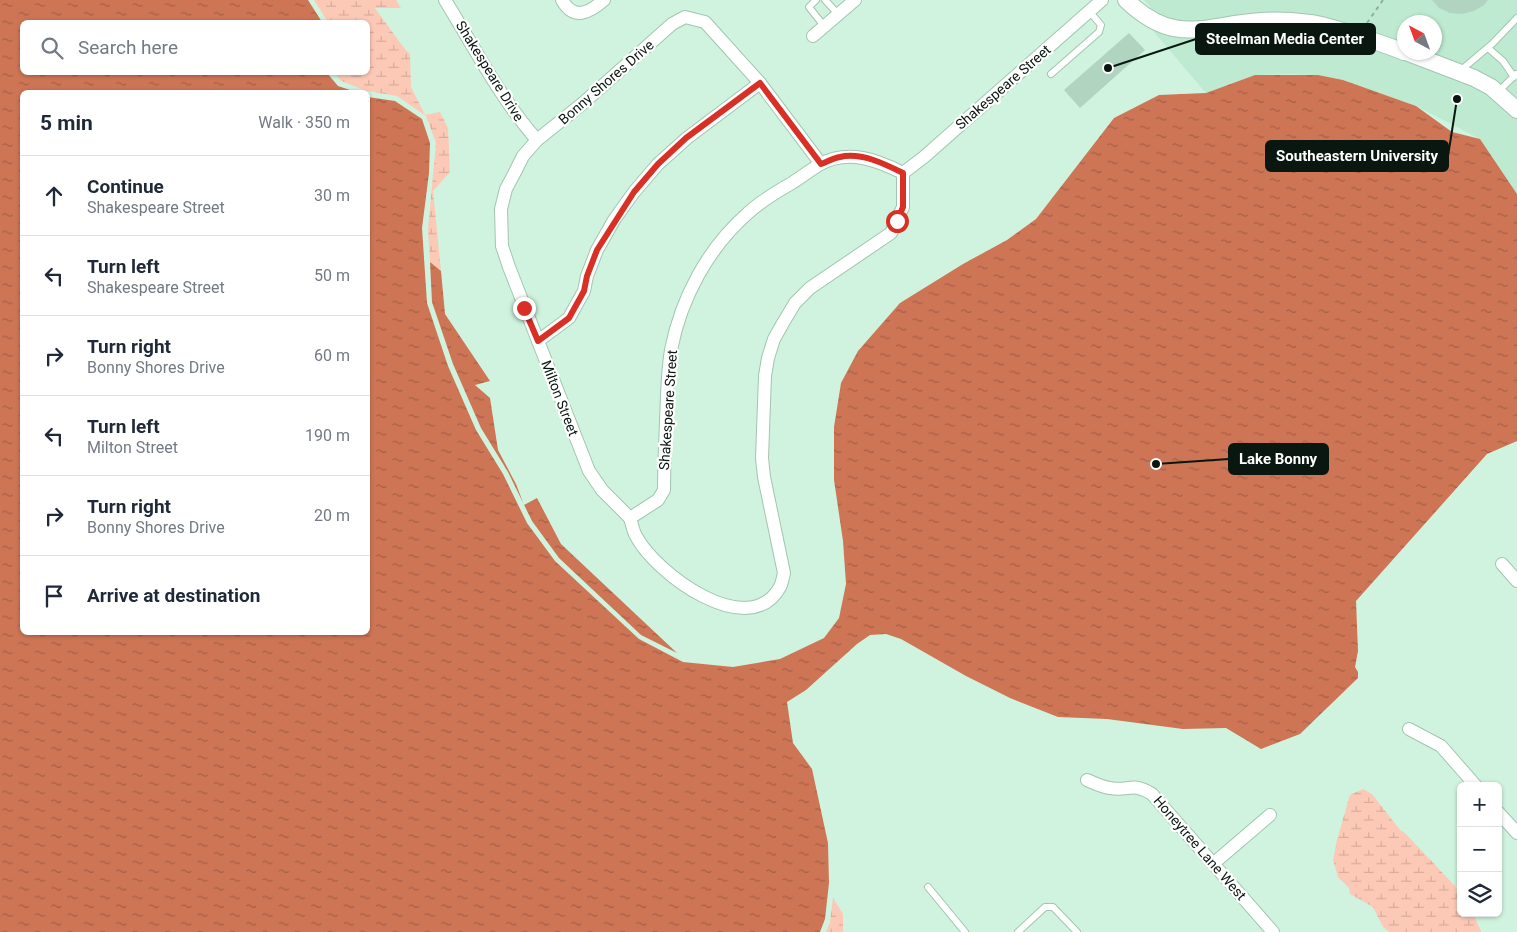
<!DOCTYPE html>
<meta charset="utf-8">
<style>
body{margin:0;font-family:Roboto,sans-serif;background:#f6f6f7;color:#1f2937}
.controls{position:absolute;right:15px;bottom:15px;display:grid;overflow:hidden;border-radius:8px;box-shadow:0 1px 4px #0004}
.controls button{width:45px;height:45px;display:grid;place-items:center;padding:0;border:0;border-bottom:1px solid #e0e1e3;background:#fff;color:#1f2937;font:25px sans-serif}
.compass{position:absolute;left:1397px;top:15px;width:45px;height:45px;border-radius:50%;background:#fff;box-shadow:0 1px 4px #0004;rotate:319deg}
.stop{position:absolute;width:15px;height:15px;margin:-11px;border:4px solid #d93025;border-radius:50%;background:#fff}
.stop.end{background:#d93025;border-color:#fff;box-shadow:0 1px 5px #0008}
.list{margin:0;padding:0;list-style:none}
h2{display:flex;justify-content:space-between;align-items:center;height:65px;margin:0;padding:0 20px;font-size:21px}
h2 small{font-size:16px;font-weight:400;color:#747a83}
.list li{display:grid;grid-template-columns:32px 1fr auto;gap:15px;align-items:center;box-sizing:border-box;height:80px;padding:0 20px;border-top:1px solid #e0e1e3}
.list b{display:block;font-size:19px;white-space:nowrap}
.list p{margin:0;font-size:16px;white-space:nowrap;color:#747a83}
.list em{font-size:16px;font-style:normal;color:#747a83}
.icon{flex:none;width:28px;height:28px;fill:none;stroke:currentColor;stroke-width:2;stroke-linecap:round;stroke-linejoin:round}
.map{position:relative;flex:none;width:1517px;height:932px;overflow:hidden}
.search{position:absolute;background:#fff;box-shadow:0 1px 4px #0004;left:20px;top:20px;width:350px;height:55px;display:flex;align-items:center;gap:12px;box-sizing:border-box;padding:0 18px;border-radius:8px;color:#747a83;font-size:19px}
.panel{position:absolute;background:#fff;box-shadow:0 1px 4px #0004;left:20px;top:90px;width:350px;height:545px;border-radius:8px}
.map>svg:first-child{display:block}
</style>
<div class="map">
<svg width="1517" height="932" viewBox="0 0 1517 932">
<defs>
<pattern id="wetland-marsh" width="20" height="14" patternUnits="userSpaceOnUse" patternTransform="scale(1.25)"><rect width="20" height="14" fill="#fdc9b7"/><path d="M1 5h8M5 5V1M11 12h8M15 12V8" fill="none" stroke="#d8ac9c"/></pattern>
<pattern id="water-ripples" width="26" height="14" patternUnits="userSpaceOnUse" patternTransform="scale(1.25)"><rect width="26" height="14" fill="#ce7556"/><path d="M2 4q2-2 4 0t4 0M15 11q2-2 4 0t4 0" fill="none" stroke="#a55f46"/></pattern>
</defs>
<rect width="100%" height="100%" fill="#cff3de"/>
<path fill="#beead1" fill-rule="evenodd" d="M1144 0H1517V194L1480 139 1416 106 1343 80 1317 75 1289 74 1255 75 1206 93 1154 32 1152 9ZM1404 22H1434V52H1404Z"/>
<g fill="url(#wetland-marsh)">
<polygon points="314,0 396,0 401,8 375,8 404,48 410,54 411,87 425,115 440,112 448,128 450,172 433,191 441,271 430,262 428,229 436,143 426,116 397,96 367,91 341,81 334,73 368,72 368,22 328,22"/>
<polygon points="1363,789 1372,794 1400,830 1405,833 1455,886 1461,894 1461,913 1473,913 1481,932 1389,932 1383,927 1373,907 1350,894 1349,888 1338,877 1333,860 1337,840 1350,795"/>
<polygon points="833,898 843,914 843,932 826,932 830,922"/>
</g>
<g fill="url(#water-ripples)">
<polygon points="0,0 308,0 322,22 22,22 22,72 327,73 338,86 356,92 22,92 22,632 368,632 368,97 395,101 422,119 430,143 429,173 422,228 427,303 448,366 476,430 503,474 527,523 555,561 639,639 683,662 733,667 780,659 824,638 839,618 846,584 843,541 834,480 834,427 841,383 858,351 900,303 963,264 1007,240 1036,219 1114,118 1159,95 1206,93 1255,75 1318,75 1343,80 1416,106 1452,132 1480,139 1517,194 1517,441 1487,454 1356,601 1358,651 1355,667 1358,672 1358,678 1300,734 1261,749 1226,728 1183,729 1107,719 1058,717 1010,698 966,676 901,639 886,634 870,635 857,644 806,690 787,702 793,743 812,769 828,843 829,883 825,919 820,932 0,932"/>
<polygon points="430,262 441,271 445,314 490,381 475,385 490,398 498,450 516,484 524,505 537,498 561,544 677,653 641,635 559,558 532,521 508,472 481,428 453,364 432,302"/>
</g>
<g fill="#b1d4c1">
<polygon points="1432,0 1488,0 1484,5 1474,11 1462,14 1450,13 1439,8"/>
<polygon points="1129,33 1145,50 1080,108 1064,90"/>
</g>
<g fill="none" stroke-linecap="round" stroke-linejoin="round">
<defs>
<g id="service">
<polyline points="816,0 809,7 824,26"/>
<polyline points="825,0 838,14"/>
<polyline points="1488,48 1503,61 1514,77"/>
<polyline points="1460,71 1492,44 1517,18"/>
<polyline points="1051,74 1099,32 1101,25 1089,11"/>
<polyline points="1498,92 1516,74"/>
<polyline points="928,887 965,932"/>
<polyline points="1018,932 1045,907 1053,907 1077,932"/>
</g>
<g id="minor">
<path d="M445 0C474 47 500 98 537 140"/>
<path d="M562 0C574 21 589 13 604 0"/>
<polyline points="813,36 855,0"/>
<polyline points="538,341 569,318 584,291 587,276 597,250 614,220 634,192 658,164 687,138 760,83"/>
<path d="M630 518C632 524 633 531 636 536 655 573 749 643 780 587 782 583 783 577 784 573L764 477 762 458 765 376 768 358 774 339 783 323 795 303 810 288 891 233 903 207V173L924 157 1102 0"/>
<polyline points="630,518 602,490 589,471 509,267 502,246 501,209 506,189 515,172 523,156 537,140 582,104 672,24 685,17 705,22 760,83 821,164"/>
<path d="M630 518 658 500 664 490C664 468 665 445 666 422 667 398 667 374 671 350 681 298 708 248 748 213 761 201 776 192 792 183 801 177 811 170 820 164 849 149 877 160 903 173"/>
<polyline points="1502,564 1517,581"/>
<polyline points="1409,729 1441,746 1476,786"/>
<path d="M1087 780C1094 783 1102 787 1110 788 1129 792 1131 781 1152 794L1273 932"/>
<polyline points="1498,812 1517,833"/>
<polyline points="1214,863 1270,815"/>
</g>
<g id="tertiary">
<path d="M1126 0C1175 47 1203 25 1261 21 1277 20 1294 21 1310 23 1319 24 1328 27 1336 29 1359 36 1382 43 1404 52"/>
<polyline points="1406,52 1474,78 1491,87 1517,110"/>
</g>
</defs>
<use href="#service" stroke="#a2c5b1" stroke-width="8"/>
<use href="#minor" stroke="#a2c5b1" stroke-width="14"/>
<use href="#tertiary" stroke="#a2c5b1" stroke-width="18"/>
<polyline stroke="#92ae9e" stroke-width="2" stroke-dasharray="4 4" stroke-linecap="butt" points="1367,23 1383,0"/>
<use href="#service" stroke="#fff" stroke-width="6"/>
<use href="#minor" stroke="#fff" stroke-width="12"/>
<use href="#tertiary" stroke="#fff" stroke-width="16"/>
</g>
<g fill="none" stroke-linecap="round" stroke-linejoin="round">
<path stroke="#d93025" stroke-width="6" d="M524 308 538 341 569 318 584 291 587 276 597 250 634 192 658 164 686 138 760 83 821 164C827 162 833 158 840 157 861 152 885 164 903 173V207L897 221"/>
</g>
<g text-anchor="middle" dominant-baseline="central" stroke-width="4.5" stroke-linejoin="round" paint-order="stroke">
<g font-size="14" fill="#0a1710" stroke="#fff">
<text transform="translate(490 71) rotate(58)">Shakespeare Drive</text>
<text transform="translate(606 82) rotate(-41)">Bonny Shores Drive</text>
<text transform="translate(1003 87) rotate(-41)">Shakespeare Street</text>
<text transform="translate(560 398) rotate(69)">Milton Street</text>
<text transform="translate(668 410) rotate(-86)">Shakespeare Street</text>
<text transform="translate(1200 848) rotate(49)">Honeytree Lane West</text>
</g>
</g>
<path fill="none" stroke="#0a1710" stroke-width="2" d="M1108 68L1196 39M1457 99L1448 156M1156 464L1229 459"/>
<g fill="#0a1710" stroke="#fff" stroke-width="2">
<circle cx="1108" cy="68" r="5"/>
<circle cx="1457" cy="99" r="5"/>
<circle cx="1156" cy="464" r="5"/>
</g>
<g fill="#0a1710" stroke="#0a1710" stroke-width="2">
<rect x="1196" y="24" width="179" height="30" rx="5"/>
<rect x="1266" y="141" width="182" height="30" rx="5"/>
<rect x="1229" y="444" width="99" height="30" rx="5"/>
</g>
<g font-size="15" text-anchor="middle" font-weight="bold" fill="#fff">
<text x="1285" y="44">Steelman Media Center</text>
<text x="1357" y="161">Southeastern University</text>
<text x="1278" y="464">Lake Bonny</text>
</g>
</svg>
<div class="controls">
<button>+</button>
<button>−</button>
<button><svg class="icon" aria-label="layers" viewBox="0 0 24 24"><path d="M12 4l9 5-9 5-9-5zM3 14l9 5 9-5"/></svg></button>
</div>
<svg class="compass" viewBox="-18 -18 36 36"><path d="M0-13l5 13h-10z" fill="#e53935"/><path d="M0 13l5-13h-10z" fill="#747a83"/></svg>
<div class="stop" style="left:897px;top:221px"></div>
<div class="stop end" style="left:524px;top:308px"></div>
<div class="search"><svg class="icon" aria-label="search" viewBox="0 0 24 24"><circle cx="10" cy="10" r="6"/><path d="M15 15l6 6"/></svg>Search here</div>
<section class="panel">
<h2>5 min<small>Walk · 350 m</small></h2>
<ul class="list">
<li><svg class="icon" aria-label="ahead" viewBox="0 0 24 24"><path d="M12 20V5M6 11l6-6 6 6"/></svg><div><b>Continue</b><p>Shakespeare Street</p></div><em>30 m</em></li>
<li><svg class="icon" aria-label="left" viewBox="0 0 24 24"><path d="M17 20v-9H6M10 6l-5 5 5 5"/></svg><div><b>Turn left</b><p>Shakespeare Street</p></div><em>50 m</em></li>
<li><svg class="icon" aria-label="right" viewBox="0 0 24 24"><path d="M7 20v-9h11M14 6l5 5-5 5"/></svg><div><b>Turn right</b><p>Bonny Shores Drive</p></div><em>60 m</em></li>
<li><svg class="icon" aria-label="left" viewBox="0 0 24 24"><path d="M17 20v-9H6M10 6l-5 5 5 5"/></svg><div><b>Turn left</b><p>Milton Street</p></div><em>190 m</em></li>
<li><svg class="icon" aria-label="right" viewBox="0 0 24 24"><path d="M7 20v-9h11M14 6l5 5-5 5"/></svg><div><b>Turn right</b><p>Bonny Shores Drive</p></div><em>20 m</em></li>
<li><svg class="icon" aria-label="arrive" viewBox="0 0 24 24"><path d="M6 21V4h12l-3 4 3 4H6"/></svg><div><b>Arrive at destination</b></div></li>
</ul>
</section>
</div>
